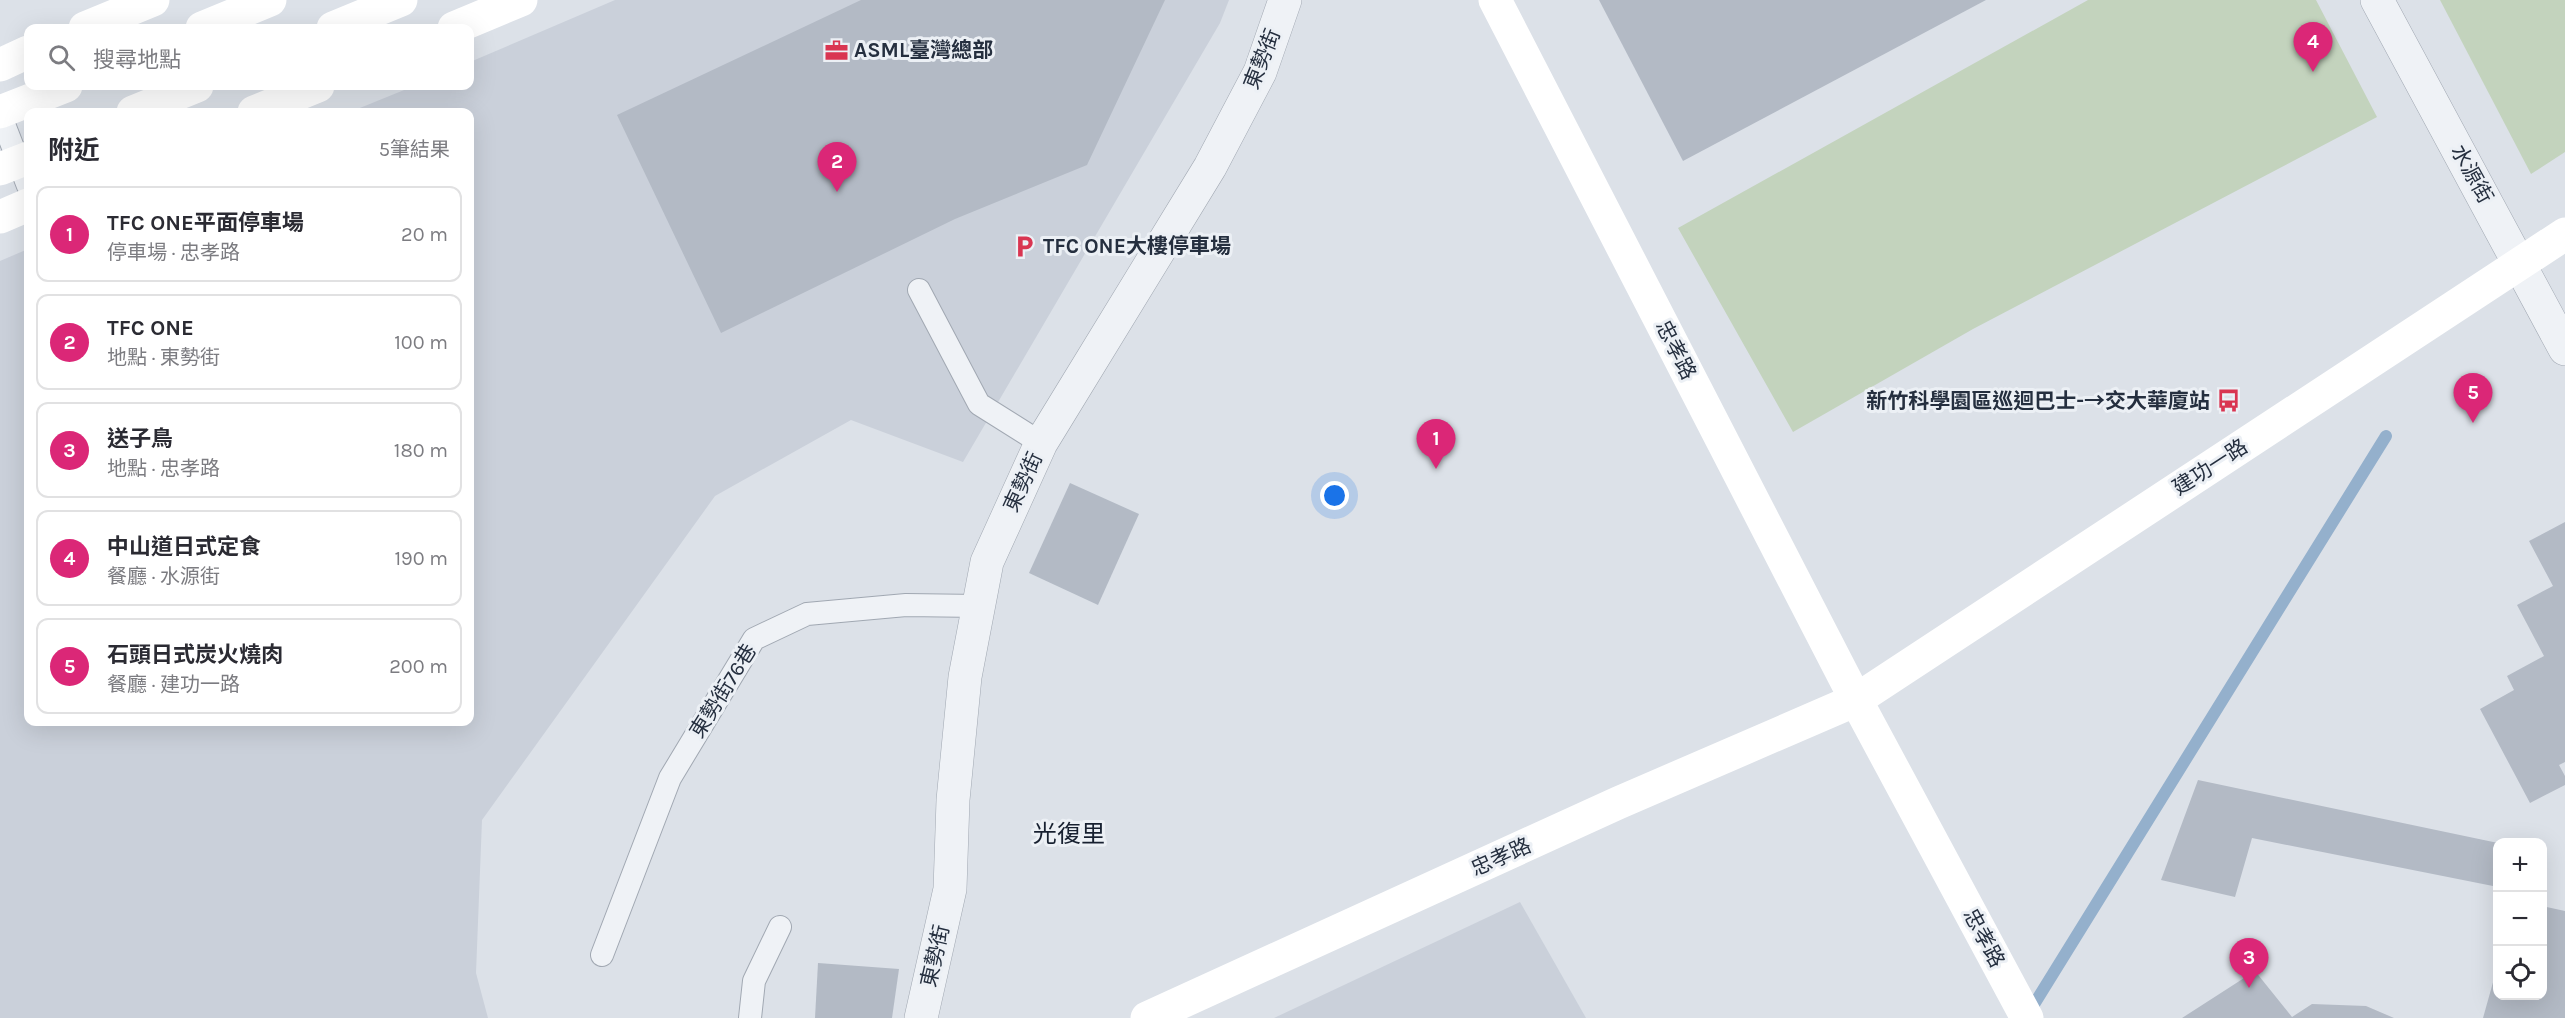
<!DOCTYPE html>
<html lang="zh-TW">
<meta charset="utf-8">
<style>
body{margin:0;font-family:Karla,"Noto Sans TC",sans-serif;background:#f2f2f3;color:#2b2b33}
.controls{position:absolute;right:18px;bottom:18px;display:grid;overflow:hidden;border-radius:12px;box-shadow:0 6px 24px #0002}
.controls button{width:54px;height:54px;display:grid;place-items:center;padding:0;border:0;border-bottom:2px solid #e1e1e2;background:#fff;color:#2b2b33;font:30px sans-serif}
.you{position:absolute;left:1335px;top:496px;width:21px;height:21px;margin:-15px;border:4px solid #fff;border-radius:50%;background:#1a73e8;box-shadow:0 0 0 9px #1a73e833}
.badge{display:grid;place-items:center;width:39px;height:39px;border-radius:50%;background:#db2777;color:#fff;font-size:20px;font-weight:700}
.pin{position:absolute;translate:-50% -50px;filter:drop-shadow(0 2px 3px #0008)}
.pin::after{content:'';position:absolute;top:32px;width:21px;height:18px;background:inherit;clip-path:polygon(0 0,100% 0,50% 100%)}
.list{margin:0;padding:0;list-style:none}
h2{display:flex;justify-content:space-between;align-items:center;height:78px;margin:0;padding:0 24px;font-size:26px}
h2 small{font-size:20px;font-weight:400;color:#7c7c81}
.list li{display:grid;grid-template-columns:39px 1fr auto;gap:18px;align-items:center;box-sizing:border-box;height:96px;margin:0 12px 12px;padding:0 12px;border:2px solid #e1e1e2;border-radius:12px}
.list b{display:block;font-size:22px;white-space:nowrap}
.list p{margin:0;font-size:20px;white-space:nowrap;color:#7c7c81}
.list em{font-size:20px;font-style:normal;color:#7c7c81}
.icon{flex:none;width:33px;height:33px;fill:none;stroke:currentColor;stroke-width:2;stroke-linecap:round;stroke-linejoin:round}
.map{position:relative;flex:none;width:2565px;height:1018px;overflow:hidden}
.search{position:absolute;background:#fff;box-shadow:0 6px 24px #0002;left:24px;top:24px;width:450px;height:66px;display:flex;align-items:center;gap:15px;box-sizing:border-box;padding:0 21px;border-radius:12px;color:#7c7c81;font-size:22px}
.panel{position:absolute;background:#fff;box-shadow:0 6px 24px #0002;left:24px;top:108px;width:450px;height:618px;border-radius:12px}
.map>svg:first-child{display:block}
</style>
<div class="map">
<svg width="2565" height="1018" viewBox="0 0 2565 1018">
<rect width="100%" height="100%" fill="#dce1e8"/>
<g fill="#cad0da">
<polygon points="615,0 1229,0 1220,23 963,462 851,420 715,496 482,820 476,973 488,1018 0,1018 0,261 28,249 28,722 470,722 470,112 350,112 414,86 470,86 470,62"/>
<polygon points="1520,902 1586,1018 1274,1018"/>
</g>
<g fill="#c3d3bd">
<polygon points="2088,0 2316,0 2377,117 1973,329 1793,432 1678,228"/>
<polygon points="2440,0 2565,0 2565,152 2531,174"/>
</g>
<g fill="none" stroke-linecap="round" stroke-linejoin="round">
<polyline stroke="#94b0cc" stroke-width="12" points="2028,1014 2386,436"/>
</g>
<g fill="#b3bac5">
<polygon points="861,0 1165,0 1087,165 955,219 721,333 617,115"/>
<polygon points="1599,0 1986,0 1683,161"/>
<polygon points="1070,483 1139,514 1098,605 1029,573"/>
<polygon points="2565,522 2565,762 2559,765 2565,776 2565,785 2530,803 2480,709 2514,690 2507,676 2544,656 2517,605 2553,586 2529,541"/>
<polygon points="2198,780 2498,843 2498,887 2252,838 2235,897 2161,880"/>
<polygon points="2542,906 2565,911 2565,1018 2483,1018 2497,968 2498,996 2542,996"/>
<polygon points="818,963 899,969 892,1018 815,1018"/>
<polygon points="2255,971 2292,1017 2312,1004 2366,1006 2394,1018 2182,1018"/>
</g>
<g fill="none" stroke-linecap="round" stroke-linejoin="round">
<defs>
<g id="lane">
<polyline points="0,114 28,186"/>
<polyline points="919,290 979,404 1041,443"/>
<polyline points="602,955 670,778 754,639 807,614 906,605 979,606"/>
<polyline points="750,1018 754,981 780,927"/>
</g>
<g id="street">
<polyline points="2377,0 2565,349"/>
<polyline points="921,1018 950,889 953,800 965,677 987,562 1041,443 1210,167 1260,72 1285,0"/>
</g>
</defs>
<use href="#lane" stroke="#a1a8b2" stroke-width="24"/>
<use href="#street" stroke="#a1a8b2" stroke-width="34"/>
<use href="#lane" stroke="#eff2f6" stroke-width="22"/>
<use href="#street" stroke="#eff2f6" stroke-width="33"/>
<g stroke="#fff" stroke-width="33">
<polyline points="1495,0 1856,700 2027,1018"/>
<polyline points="85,28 153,0"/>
<polyline points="202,28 270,0"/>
<polyline points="333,28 401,0"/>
<polyline points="454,28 521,0"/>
<polyline points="0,65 28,52"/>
<polyline points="0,112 66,86"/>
<polyline points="133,112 197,86"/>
<polyline points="254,112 318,86"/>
<polyline points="0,169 28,158"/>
<polyline points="0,217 28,205"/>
<polyline points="1147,1018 1618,803 1856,700 2565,234"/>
</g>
</g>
<defs>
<symbol id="office-bare" viewBox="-9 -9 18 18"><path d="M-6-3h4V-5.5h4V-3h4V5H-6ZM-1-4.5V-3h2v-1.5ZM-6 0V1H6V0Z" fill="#d93551" stroke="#ecf0f5" stroke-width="2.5" paint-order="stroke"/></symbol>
<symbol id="parking-bare" viewBox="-9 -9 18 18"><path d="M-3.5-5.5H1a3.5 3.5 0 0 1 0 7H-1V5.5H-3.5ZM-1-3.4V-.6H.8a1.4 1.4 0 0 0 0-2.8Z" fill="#d93551" stroke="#ecf0f5" stroke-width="2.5" paint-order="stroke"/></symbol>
<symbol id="bus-bare" viewBox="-9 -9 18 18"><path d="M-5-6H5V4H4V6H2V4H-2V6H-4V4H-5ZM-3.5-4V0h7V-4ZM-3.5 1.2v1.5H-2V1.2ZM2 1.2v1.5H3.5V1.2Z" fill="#d93551" stroke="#ecf0f5" stroke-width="2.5" paint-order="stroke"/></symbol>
</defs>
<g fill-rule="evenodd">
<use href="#office-bare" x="820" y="34" width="33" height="33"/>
<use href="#parking-bare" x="1008" y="230" width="33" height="33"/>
<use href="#bus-bare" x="2212" y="384" width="33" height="33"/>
</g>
<g text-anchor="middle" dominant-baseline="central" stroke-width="6" stroke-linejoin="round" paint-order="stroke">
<g font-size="21" font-weight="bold" fill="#252f3f" stroke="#ecf0f5" text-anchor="start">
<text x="854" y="50">ASML臺灣總部</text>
<text x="1043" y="246">TFC ONE大樓停車場</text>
<text x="2210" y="401" text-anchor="end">新竹科學園區巡迴巴士-→交大華廈站</text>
</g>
<g font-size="21" fill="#252f3f" stroke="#ecf0f5">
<text transform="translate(1262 59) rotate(-68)">東勢街</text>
<text transform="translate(2472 174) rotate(61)">水源街</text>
<text transform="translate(1676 350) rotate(63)">忠孝路</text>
<text transform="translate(2210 467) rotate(-33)">建功一路</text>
<text transform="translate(1023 482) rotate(-65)">東勢街</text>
<text transform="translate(723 691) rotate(-58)">東勢街76巷</text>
<text transform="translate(1501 857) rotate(-24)">忠孝路</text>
<text transform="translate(1984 938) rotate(62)">忠孝路</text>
<text transform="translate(935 956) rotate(-77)">東勢街</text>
</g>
<g font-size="24" fill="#172030" stroke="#ecf0f5">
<text x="1069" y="834">光復里</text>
</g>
</g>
</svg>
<div class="controls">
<button>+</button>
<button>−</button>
<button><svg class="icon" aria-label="locate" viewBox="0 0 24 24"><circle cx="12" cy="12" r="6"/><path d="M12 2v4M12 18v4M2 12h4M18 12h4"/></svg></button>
</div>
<div class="you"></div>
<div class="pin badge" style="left:1436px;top:469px">1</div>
<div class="pin badge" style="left:837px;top:192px">2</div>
<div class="pin badge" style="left:2249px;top:988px">3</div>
<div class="pin badge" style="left:2313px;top:72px">4</div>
<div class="pin badge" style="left:2473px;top:423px">5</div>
<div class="search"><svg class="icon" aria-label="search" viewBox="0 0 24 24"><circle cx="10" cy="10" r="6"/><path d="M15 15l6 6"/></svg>搜尋地點</div>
<section class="panel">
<h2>附近<small>5筆結果</small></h2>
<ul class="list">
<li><span class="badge">1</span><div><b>TFC ONE平面停車場</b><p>停車場 · 忠孝路</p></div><em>20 m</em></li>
<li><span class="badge">2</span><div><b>TFC ONE</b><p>地點 · 東勢街</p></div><em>100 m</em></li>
<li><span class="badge">3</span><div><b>送子鳥</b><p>地點 · 忠孝路</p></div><em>180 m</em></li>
<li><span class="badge">4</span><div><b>中山道日式定食</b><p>餐廳 · 水源街</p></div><em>190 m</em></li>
<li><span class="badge">5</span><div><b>石頭日式炭火燒肉</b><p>餐廳 · 建功一路</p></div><em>200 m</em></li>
</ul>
</section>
</div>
